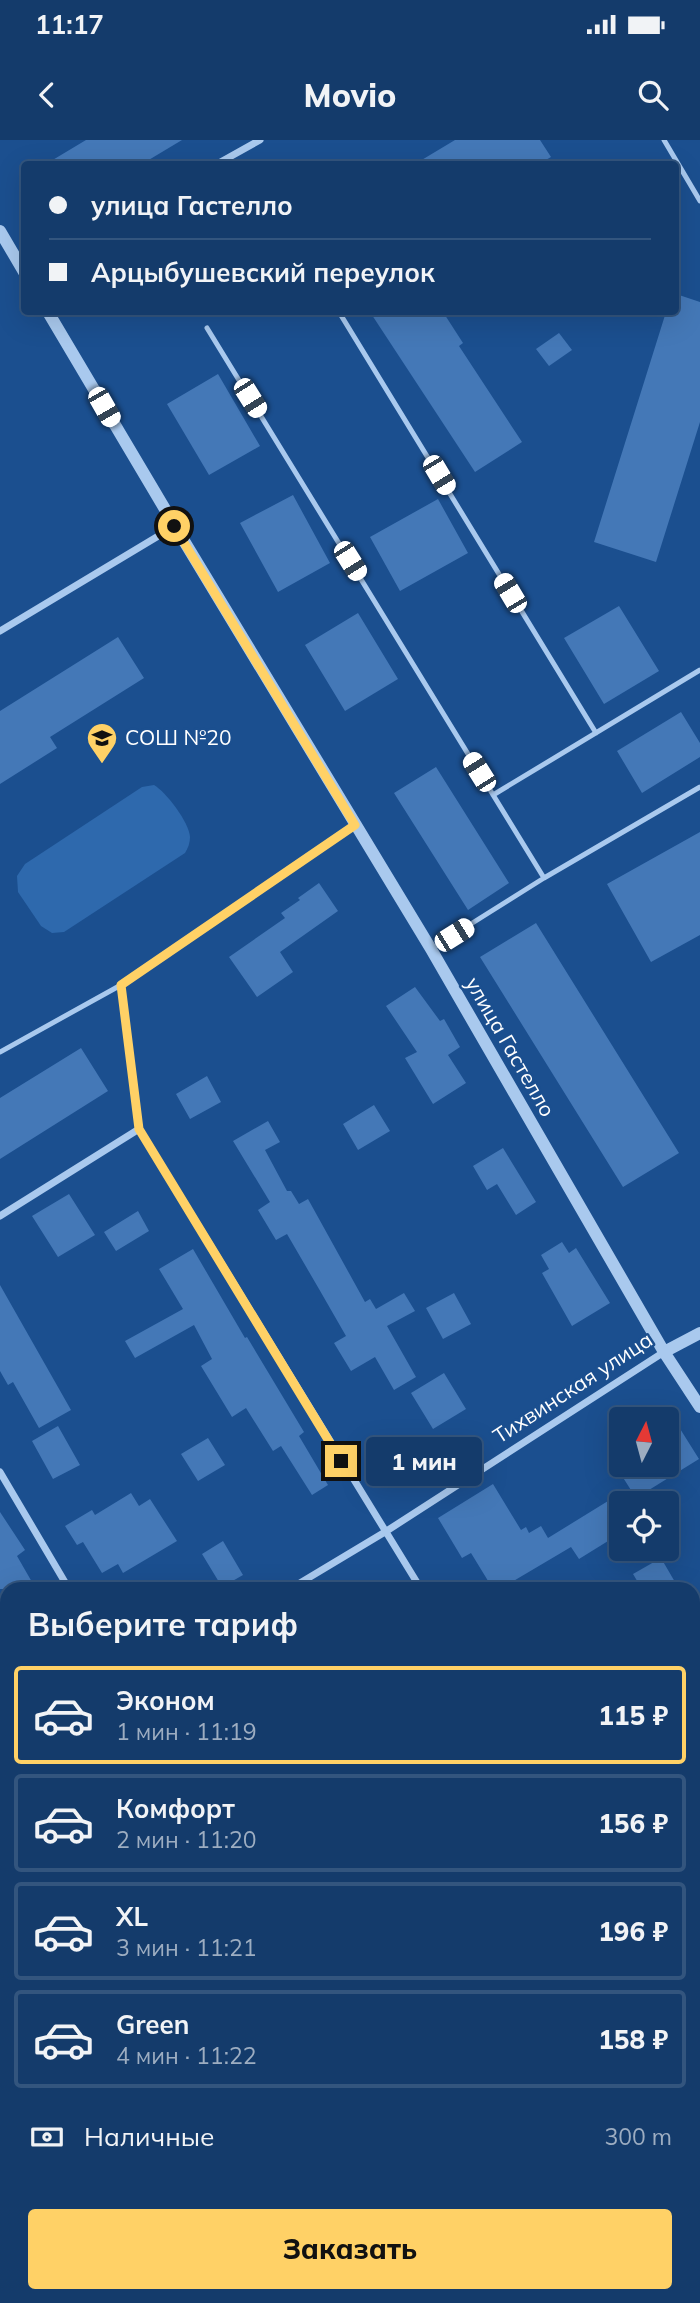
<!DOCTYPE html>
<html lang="ru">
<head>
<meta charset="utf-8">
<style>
  body { margin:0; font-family:Mulish,sans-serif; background:#214673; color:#f1f3f6; height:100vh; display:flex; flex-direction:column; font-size:26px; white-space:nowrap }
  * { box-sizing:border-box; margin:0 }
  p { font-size:23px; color:#9dadc1 }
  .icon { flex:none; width:38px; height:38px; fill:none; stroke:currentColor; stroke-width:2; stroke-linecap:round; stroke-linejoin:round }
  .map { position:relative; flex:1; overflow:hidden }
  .details { position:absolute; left:0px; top:1442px; width:700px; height:721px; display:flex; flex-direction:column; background:#143b6b; border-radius:21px 21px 0 0; box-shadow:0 7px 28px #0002,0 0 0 2px #33557e }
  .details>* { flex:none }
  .banner { position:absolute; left:21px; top:21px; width:658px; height:154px; border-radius:7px; box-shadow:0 7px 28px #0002,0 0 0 2px #33557e; display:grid; align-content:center; height:154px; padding:0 28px; background:#143b6b }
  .needle { width:46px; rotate:6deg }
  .tools { position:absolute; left:609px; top:1267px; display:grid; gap:14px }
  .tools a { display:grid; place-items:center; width:70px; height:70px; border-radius:7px; background:#143b6b; box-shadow:0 7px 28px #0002,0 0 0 2px #33557e; font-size:35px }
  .end { position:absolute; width:32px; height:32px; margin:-16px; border:9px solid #ffd166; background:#111; box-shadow:0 0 0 4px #111 }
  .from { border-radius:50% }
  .bubble { position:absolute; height:49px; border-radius:7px; background:#143b6b; box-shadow:0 7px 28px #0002,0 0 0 2px #33557e; font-size:23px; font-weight:800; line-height:49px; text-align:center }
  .car { position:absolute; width:21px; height:42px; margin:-21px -10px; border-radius:9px; box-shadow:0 0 5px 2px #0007; background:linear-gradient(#fff 24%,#345 0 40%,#fff 0 76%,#345 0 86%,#fff 0) }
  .banner b { display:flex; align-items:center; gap:24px; height:66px; font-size:26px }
  .banner b+b { border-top:2px solid #33557e }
  .banner i { width:18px; height:18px; background:#f1f3f6 }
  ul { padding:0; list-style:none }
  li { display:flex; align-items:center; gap:21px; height:98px; margin:0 14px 10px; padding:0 14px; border:4px solid #33557e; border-radius:7px }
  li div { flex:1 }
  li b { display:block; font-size:26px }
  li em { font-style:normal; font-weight:800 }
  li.on { border-color:#ffd166 }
  li>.icon { width:63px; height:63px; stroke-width:1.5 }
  h2 { padding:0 28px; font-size:32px; line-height:84px }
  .pay { display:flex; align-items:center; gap:18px; height:77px; padding:0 28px; font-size:26px }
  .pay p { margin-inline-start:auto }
  .cta { display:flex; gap:14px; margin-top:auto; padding:14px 28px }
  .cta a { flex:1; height:80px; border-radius:7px; background:#ffd166; color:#111; font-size:28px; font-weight:800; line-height:80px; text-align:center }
  .status { display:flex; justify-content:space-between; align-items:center; height:49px; padding:0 35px; background:#143b6b; direction:ltr }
  .status svg { height:19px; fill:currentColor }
  header { display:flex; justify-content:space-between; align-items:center; height:91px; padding:0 28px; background:#143b6b; font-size:32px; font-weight:800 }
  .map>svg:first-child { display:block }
  .green { fill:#2e69ad }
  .building { fill:#4478b7 }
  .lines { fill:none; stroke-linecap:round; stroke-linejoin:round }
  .service { stroke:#a9c9ee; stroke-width:5 }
  .minor { stroke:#a9c9ee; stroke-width:7 }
  .tertiary { stroke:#a9c9ee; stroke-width:12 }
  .route { stroke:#ffd166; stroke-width:9 }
  .labels { text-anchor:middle; stroke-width:5; stroke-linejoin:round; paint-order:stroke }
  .poi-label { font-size:21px; fill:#fff; stroke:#1b4f8f; text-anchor:start }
  .street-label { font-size:21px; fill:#fff; stroke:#1b4f8f }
</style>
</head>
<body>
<div class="status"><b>11:17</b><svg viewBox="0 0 49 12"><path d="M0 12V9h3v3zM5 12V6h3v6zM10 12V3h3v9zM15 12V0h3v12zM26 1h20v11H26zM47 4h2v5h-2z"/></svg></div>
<header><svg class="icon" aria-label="back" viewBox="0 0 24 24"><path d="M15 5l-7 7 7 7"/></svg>Movio<svg class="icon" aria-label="search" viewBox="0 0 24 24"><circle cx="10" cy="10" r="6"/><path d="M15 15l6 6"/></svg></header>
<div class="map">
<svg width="700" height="2163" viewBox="0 0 700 2163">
  <rect width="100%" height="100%" fill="#1b4f8f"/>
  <!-- green -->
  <path class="green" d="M154 645C166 652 189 682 190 697 190 703 188 708 185 713L64 792 52 793 41 786 18 752 17 736 25 724 142 647Z"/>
  <!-- building -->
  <path class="building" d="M86 0H182L142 24H46Z
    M455 0H540L551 17 539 24H415Z
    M676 154 700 162V282L656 422 594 402 666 172H676Z
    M370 172H443L463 203 459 206 522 302 475 332Z
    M559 193 572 210 549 226 536 209Z
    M218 234 260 306 209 335 167 264Z
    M293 355 330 423 278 452 240 383Z
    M438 359 468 413 400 451 370 397Z
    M619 466 659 531 604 564 564 498Z
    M358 473 398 539 345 571 305 505Z
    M118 497 144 538 50 597 57 608 0 644V571Z
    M681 572 700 603V617L642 653 617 611Z
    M436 627 509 743 468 770 394 653Z
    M700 692V795L651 822 607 744Z
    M319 743 338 771 280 812 293 832 257 857 229 817 285 778 281 773 300 760 298 758Z
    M536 783 679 1013 623 1047 480 817Z
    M415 847 440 881 444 879 460 907 448 915 466 943 433 964 405 918 417 912 386 866Z
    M81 908 108 951 0 1019V958Z
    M207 936 221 962 190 979 176 954Z
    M374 965 390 991 358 1010 343 984Z
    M268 981 280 1002 265 1010 287 1051H291L299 1064 308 1059 365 1162 370 1159 376 1169 404 1153 415 1171 387 1186 416 1237 394 1250 375 1217 351 1231 334 1203 346 1196 319 1149 287 1094 276 1100 258 1070 270 1062 233 1001Z
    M503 1008 536 1062 516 1075 497 1044 487 1050 473 1026Z
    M69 1054 95 1095 58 1117 32 1076Z
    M138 1071 149 1091 116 1111 104 1092Z
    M562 1102 569 1113 576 1108 610 1163 572 1186 542 1133 549 1129 541 1115Z
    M193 1109 245 1198 247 1197 304 1292 299 1296 328 1345 312 1355 281 1306 273 1311 246 1268 232 1277 201 1226 212 1219 194 1185 135 1218 125 1201 183 1169 159 1129Z
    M0 1145 71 1270 39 1288 13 1242 8 1245 0 1231Z
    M454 1153 471 1184 443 1199 426 1168Z
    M444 1233 466 1269 433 1289 411 1253Z
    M667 1268 699 1319 636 1358 615 1325H667Z
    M58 1286 80 1325 53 1339 32 1301Z
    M208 1298 225 1325 198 1341 181 1314Z
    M493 1344 521 1390 526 1387 529 1393 541 1386 548 1398 621 1353V1393L579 1419 571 1407 500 1449H493L471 1413 462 1418 438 1378Z
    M131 1353 139 1366 150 1359 177 1401 123 1433 118 1424 102 1433 83 1402 77 1405 65 1386 92 1370 95 1375Z
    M0 1372 25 1410 17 1416 36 1449H0Z
    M223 1401 243 1435 222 1447 202 1414Z
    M661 1418 675 1442 664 1449H642L633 1434Z"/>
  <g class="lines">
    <!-- service -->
    <path class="service" d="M664 0 700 61
      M339 172 596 593
      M207 188 544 738
      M493 655 700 530
      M431 809 544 738 700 647
      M0 912 121 845"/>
    <!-- minor -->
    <path class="minor" d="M217 24 260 0
      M0 491 175 386
      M139 989 421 1449
      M0 1076 139 989 121 845 355 685
      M0 1332 69 1449
      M290 1449 385 1392 664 1212
      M0 1622 7 1618
      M693 1871 700 1881
      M0 2015 7 2025
      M103 2156 108 2163
      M497 2156 501 2163"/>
    <!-- tertiary -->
    <path class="tertiary" d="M0 91 24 132
      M48 172 175 386 431 809 664 1212 700 1267
      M664 1212 700 1193"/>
  </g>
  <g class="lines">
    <!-- route -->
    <path class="route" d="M174 386 355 685 121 845 139 989 341 1321"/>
  </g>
  <!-- icons -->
  <defs>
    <g id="school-pin" transform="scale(1.575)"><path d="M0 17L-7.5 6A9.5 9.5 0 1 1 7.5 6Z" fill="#ffd166" stroke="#1b4f8f"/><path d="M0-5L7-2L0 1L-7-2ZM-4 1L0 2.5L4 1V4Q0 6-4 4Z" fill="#111"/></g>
  </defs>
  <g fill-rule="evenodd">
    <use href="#school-pin" x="102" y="598"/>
  </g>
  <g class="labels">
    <!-- poi labels -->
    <g class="poi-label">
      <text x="125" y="605">СОШ №20</text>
    </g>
    <!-- street labels -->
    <g class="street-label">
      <text transform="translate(510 907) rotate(60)" y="7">улица Гастелло</text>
      <text transform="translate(573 1248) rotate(-33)" y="7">Тихвинская улица</text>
    </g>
  </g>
</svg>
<div class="tools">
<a><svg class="needle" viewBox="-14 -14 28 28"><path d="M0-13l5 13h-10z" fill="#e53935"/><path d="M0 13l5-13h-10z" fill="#9dadc1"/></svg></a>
<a><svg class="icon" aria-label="locate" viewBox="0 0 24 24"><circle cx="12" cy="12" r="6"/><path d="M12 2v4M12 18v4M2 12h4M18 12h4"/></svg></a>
</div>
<i class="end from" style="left:174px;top:386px"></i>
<i class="end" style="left:341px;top:1321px"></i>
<div class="bubble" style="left:366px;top:1297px;width:116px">1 мин</div>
<i class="car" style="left:250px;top:258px;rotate:148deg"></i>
<i class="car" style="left:104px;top:267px;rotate:150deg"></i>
<i class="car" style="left:439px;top:335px;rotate:149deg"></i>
<i class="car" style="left:350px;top:421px;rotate:148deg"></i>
<i class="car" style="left:510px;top:453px;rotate:329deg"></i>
<i class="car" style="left:479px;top:632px;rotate:328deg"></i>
<i class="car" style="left:454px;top:795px;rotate:58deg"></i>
<div class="banner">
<b><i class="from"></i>улица Гастелло</b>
<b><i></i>Арцыбушевский переулок</b>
</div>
<section class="details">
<h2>Выберите тариф</h2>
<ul>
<li class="on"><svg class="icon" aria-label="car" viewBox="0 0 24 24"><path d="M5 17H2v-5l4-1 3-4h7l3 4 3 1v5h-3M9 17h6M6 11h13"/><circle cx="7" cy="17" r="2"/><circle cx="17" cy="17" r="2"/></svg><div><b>Эконом</b><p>1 мин · 11:19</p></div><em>115 ₽</em></li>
<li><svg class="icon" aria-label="car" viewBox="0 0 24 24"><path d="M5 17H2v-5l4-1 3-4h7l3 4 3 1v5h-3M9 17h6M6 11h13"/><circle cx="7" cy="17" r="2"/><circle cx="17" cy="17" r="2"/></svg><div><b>Комфорт</b><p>2 мин · 11:20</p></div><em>156 ₽</em></li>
<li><svg class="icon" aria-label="car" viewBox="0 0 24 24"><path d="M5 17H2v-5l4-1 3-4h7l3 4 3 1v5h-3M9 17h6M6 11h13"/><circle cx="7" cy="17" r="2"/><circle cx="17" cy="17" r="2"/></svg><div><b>XL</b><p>3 мин · 11:21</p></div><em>196 ₽</em></li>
<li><svg class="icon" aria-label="car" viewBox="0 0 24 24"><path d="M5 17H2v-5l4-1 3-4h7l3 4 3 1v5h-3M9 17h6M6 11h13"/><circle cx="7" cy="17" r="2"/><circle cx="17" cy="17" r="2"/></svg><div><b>Green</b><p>4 мин · 11:22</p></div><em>158 ₽</em></li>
</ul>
<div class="pay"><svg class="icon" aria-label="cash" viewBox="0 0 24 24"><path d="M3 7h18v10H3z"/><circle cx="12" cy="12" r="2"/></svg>Наличные<p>300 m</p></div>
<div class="cta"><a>Заказать</a></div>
</section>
</div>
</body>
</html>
